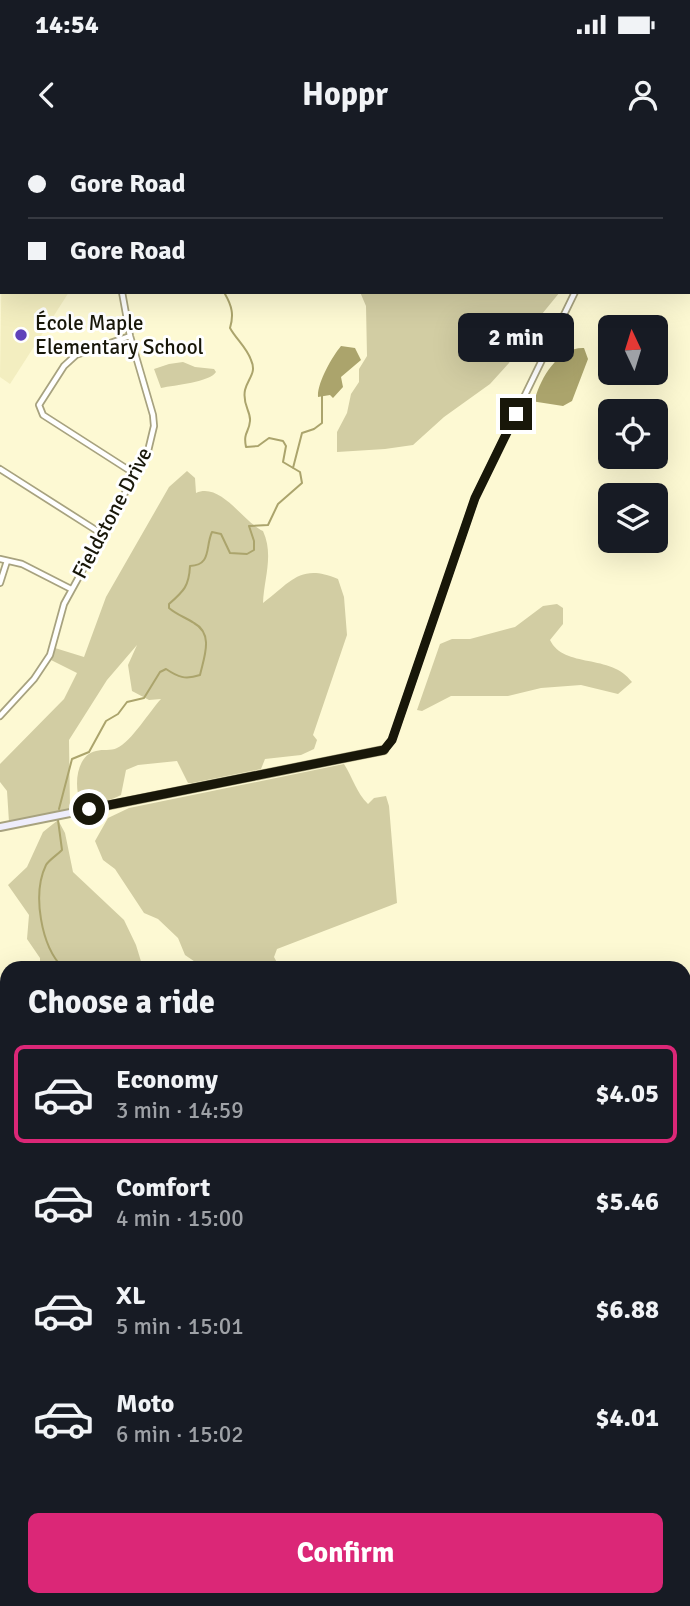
<!DOCTYPE html>
<html lang="en">
<head>
<meta charset="utf-8">
<style>
  body { margin:0; font-family:Signika,sans-serif; background:#20242c; color:#f1f3f6; height:100vh; display:flex; flex-direction:column; font-size:26px; white-space:nowrap }
  * { box-sizing:border-box; margin:0 }
  p { font-size:23px; color:#9ea1a6 }
  .icon { flex:none; width:38px; height:38px; fill:none; stroke:currentColor; stroke-width:2; stroke-linecap:round; stroke-linejoin:round }
  .map { position:relative; flex:1; overflow:hidden }
  .drawer { position:absolute; left:0px; top:821px; width:691px; height:646px; display:flex; flex-direction:column; background:#171b24; border-radius:21px 21px 0 0; box-shadow:0 7px 28px #0002 }
  .drawer>* { flex:none }
  .top-card { position:absolute; left:0px; top:0px; width:691px; height:154px; box-shadow:0 7px 28px #0002; display:grid; align-content:center; height:154px; padding:0 28px; background:#171b24 }
  .needle { width:46px; rotate:356deg }
  .controls { position:absolute; left:598px; top:175px; display:grid; gap:14px }
  .controls a { display:grid; place-items:center; width:70px; height:70px; border-radius:10px; background:#171b24; box-shadow:0 7px 28px #0002; font-size:35px }
  .end { position:absolute; width:32px; height:32px; margin:-16px; border:9px solid #181709; background:#fff; box-shadow:0 0 0 4px #fff }
  .from { border-radius:50% }
  .bubble { position:absolute; height:49px; border-radius:10px; background:#171b24; box-shadow:0 7px 28px #0002; font-size:23px; font-weight:700; line-height:49px; text-align:center }
  .top-card b { display:flex; align-items:center; gap:24px; height:66px; font-size:26px }
  .top-card b+b { border-top:2px solid #363941 }
  .top-card i { width:18px; height:18px; background:#f1f3f6 }
  ul { padding:0; list-style:none }
  li { display:flex; align-items:center; gap:21px; height:98px; margin:0 14px 10px; padding:0 14px; border:4px solid transparent; border-radius:10px }
  li div { flex:1 }
  li b { display:block; font-size:26px }
  li em { font-style:normal; font-weight:700 }
  li.selected { border-color:#db2777 }
  li>.icon { width:63px; height:63px; stroke-width:1.5 }
  h2 { padding:0 28px; font-size:32px; line-height:84px }
  .cta { display:flex; gap:14px; margin-top:auto; padding:14px 28px }
  .cta a { flex:1; height:80px; border-radius:10px; background:#db2777; color:#fff; font-size:28px; font-weight:700; line-height:80px; text-align:center }
  .status { display:flex; justify-content:space-between; align-items:center; height:49px; padding:0 35px; background:#171b24; direction:ltr }
  .status svg { height:19px; fill:currentColor }
  header { display:flex; justify-content:space-between; align-items:center; height:91px; padding:0 28px; background:#171b24; font-size:32px; font-weight:700 }
  .map>svg:first-child { display:block }
  .built { fill:#f3eec0 }
  .green { fill:#d2cda3 }
  .water { fill:#aba46c }
  .lines { fill:none; stroke-linecap:round; stroke-linejoin:round }
  .stream { stroke:#aba46c; stroke-width:2 }
  .street-casing { stroke:#a7a27f; stroke-width:8 }
  .secondary-casing { stroke:#a7a27f; stroke-width:10 }
  .street { stroke:#fff; stroke-width:4.5 }
  .secondary { stroke:#eeedfb; stroke-width:6 }
  .route { stroke:#181709; stroke-width:9 }
  .poi-dot { fill:#6042ba; stroke:#fff; stroke-width:2.5 }
  .labels { text-anchor:middle; stroke-width:6; stroke-linejoin:round; paint-order:stroke }
  .poi-label { font-size:21px; fill:#181709; stroke:#fff; text-anchor:start }
  .street-label { font-size:21px; fill:#181709; stroke:#fff }
</style>
</head>
<body>
<div class="status"><b>14:54</b><svg viewBox="0 0 49 12"><path d="M0 12V9h3v3zM5 12V6h3v6zM10 12V3h3v9zM15 12V0h3v12zM26 1h20v11H26zM47 4h2v5h-2z"/></svg></div>
<header><svg class="icon" aria-label="back" viewBox="0 0 24 24"><path d="M15 5l-7 7 7 7"/></svg>Hoppr<svg class="icon" aria-label="person" viewBox="0 0 24 24"><circle cx="12" cy="8" r="4"/><path d="M4 21q1-7 8-7t8 7"/></svg></header>
<div class="map">
<svg width="690" height="1466" viewBox="0 0 690 1466">
  <rect width="100%" height="100%" fill="#fdf9d3"/>
  <!-- built -->
  <path class="built" d="M2 105V152H69L10 244 0 237Z"/>
  <!-- green -->
  <path class="green" d="M360 152H560L524 196 509 223 490 244 444 277 413 305 385 309 337 312V292L347 273 351 254 359 242V229L367 216 366 166Z
    M183 222 195 227 214 229 216 232C210 242 175 245 161 248L154 229 169 224Z
    M187 331 195 338 196 353C221 342 243 382 263 391 274 415 264 438 263 463 291 442 300 423 338 439L344 457 347 495 313 595 317 600 314 609 301 615 265 619 261 629 192 643H188L177 621 138 625 126 630 121 655C110 661 93 665 80 661 74 646 76 615 96 611 103 609 111 611 117 608 132 601 149 572 161 559L149 560 132 551 128 525 137 505 107 540 69 600 70 670 9 682 7 651 0 642V624L64 559 77 533 51 520 55 508 84 517 106 457 169 347Z
    M557 464 563 468V484L550 500C564 529 611 513 632 542L618 554 581 545 541 548 508 556H451L422 571 417 570 440 504 452 499H470L515 487 543 466Z
    M344 624C353 638 356 652 368 664L374 658 386 656 389 666 397 763 277 809 274 817 280 828H204L185 815 178 798 158 779 144 773 115 729 103 720 95 701 108 678 129 668Z
    M58 680 65 693 73 732 124 780 136 805 143 828H40V818L27 799 29 775 8 745 27 727 43 692Z
    M7 855V992L0 998V860Z
    M7 1049V1460H267L265 1466H0V1050Z
    M684 1125 690 1126V1466H427L429 1460H684Z"/>
  <!-- water -->
  <path class="water" d="M341 206 355 208 361 220 341 237 343 247 333 258 330 255 318 257C317 243 332 217 341 206Z
    M584 208 588 219 572 261 563 266 531 261 535 259C541 237 559 207 584 208Z"/>
  <g class="lines">
    <!-- stream -->
    <path class="stream" d="M359 2 360 0
      M293 328 302 293 314 289 322 283V256
      M59 669 72 619 89 612 106 581 118 574 127 562 144 558 160 532 166 529C178 537 185 540 200 535 204 517 214 494 194 483 185 477 177 475 169 468V464C184 451 189 446 190 426 212 425 205 407 212 392L221 394 230 413 247 414 254 410V401L249 386 268 385 278 364 302 343 300 332 283 322 286 306 283 301 269 298 258 306 246 307C243 292 249 293 250 281 251 271 242 265 245 250 248 238 257 233 251 220 247 208 236 199 230 188 234 175 232 166 225 154L228 152
      M58 680 62 710C57 715 49 720 46 725 32 754 41 806 63 828
      M0 963H7"/>
    <!-- street casing -->
    <g class="street-casing">
      <path id="street" d="M99 0 100 2
        M169 0 170 2
        M236 2 239 0
        M649 2 650 0
        M0 29 2 28
        M0 99H2
        M130 196 76 215 64 226 39 265 43 275 135 334
        M0 329 102 394
        M0 419 22 424 71 449
        M0 443 7 421
        M0 576 34 539 50 515 64 464 148 311 154 286 153 275 130 196 122 152
        M384 610 392 600 475 358 575 152"/>
    </g>
    <!-- secondary casing -->
    <g class="secondary-casing">
      <path id="secondary" d="M0 687 384 610"/>
    </g>
    <!-- street -->
    <use href="#street" class="street"/>
    <!-- secondary -->
    <use href="#secondary" class="secondary"/>
  </g>
  <g class="lines">
    <!-- route -->
    <path class="route" d="M89 669 384 610 392 600 475 358 516 274"/>
  </g>
  <!-- markers -->
  <circle class="poi-dot" cx="21" cy="195" r="7"/>
  <g class="labels">
    <!-- poi labels -->
    <g class="poi-label">
      <text x="35" y="190">École Maple<tspan x="35" dy="24">Elementary School</tspan></text>
    </g>
    <!-- street labels -->
    <g class="street-label">
      <text transform="translate(112 373) rotate(-62)" y="7">Fieldstone Drive</text>
    </g>
  </g>
</svg>
<div class="controls">
<a><svg class="needle" viewBox="-14 -14 28 28"><path d="M0-13l5 13h-10z" fill="#e53935"/><path d="M0 13l5-13h-10z" fill="#9ea1a6"/></svg></a>
<a><svg class="icon" aria-label="locate" viewBox="0 0 24 24"><circle cx="12" cy="12" r="6"/><path d="M12 2v4M12 18v4M2 12h4M18 12h4"/></svg></a>
<a><svg class="icon" aria-label="layers" viewBox="0 0 24 24"><path d="M12 4l9 5-9 5-9-5zM3 14l9 5 9-5"/></svg></a>
</div>
<i class="end from" style="left:89px;top:669px"></i>
<i class="end" style="left:516px;top:274px"></i>
<div class="bubble" style="left:458px;top:173px;width:116px">2 min</div>
<div class="top-card">
<b><i class="from"></i>Gore Road</b>
<b><i></i>Gore Road</b>
</div>
<section class="drawer">
<h2>Choose a ride</h2>
<ul>
<li class="selected"><svg class="icon" aria-label="car" viewBox="0 0 24 24"><path d="M5 17H2v-5l4-1 3-4h7l3 4 3 1v5h-3M9 17h6M6 11h13"/><circle cx="7" cy="17" r="2"/><circle cx="17" cy="17" r="2"/></svg><div><b>Economy</b><p>3 min · 14:59</p></div><em>$4.05</em></li>
<li><svg class="icon" aria-label="car" viewBox="0 0 24 24"><path d="M5 17H2v-5l4-1 3-4h7l3 4 3 1v5h-3M9 17h6M6 11h13"/><circle cx="7" cy="17" r="2"/><circle cx="17" cy="17" r="2"/></svg><div><b>Comfort</b><p>4 min · 15:00</p></div><em>$5.46</em></li>
<li><svg class="icon" aria-label="car" viewBox="0 0 24 24"><path d="M5 17H2v-5l4-1 3-4h7l3 4 3 1v5h-3M9 17h6M6 11h13"/><circle cx="7" cy="17" r="2"/><circle cx="17" cy="17" r="2"/></svg><div><b>XL</b><p>5 min · 15:01</p></div><em>$6.88</em></li>
<li><svg class="icon" aria-label="car" viewBox="0 0 24 24"><path d="M5 17H2v-5l4-1 3-4h7l3 4 3 1v5h-3M9 17h6M6 11h13"/><circle cx="7" cy="17" r="2"/><circle cx="17" cy="17" r="2"/></svg><div><b>Moto</b><p>6 min · 15:02</p></div><em>$4.01</em></li>
</ul>
<div class="cta"><a>Confirm</a></div>
</section>
</div>
</body>
</html>
